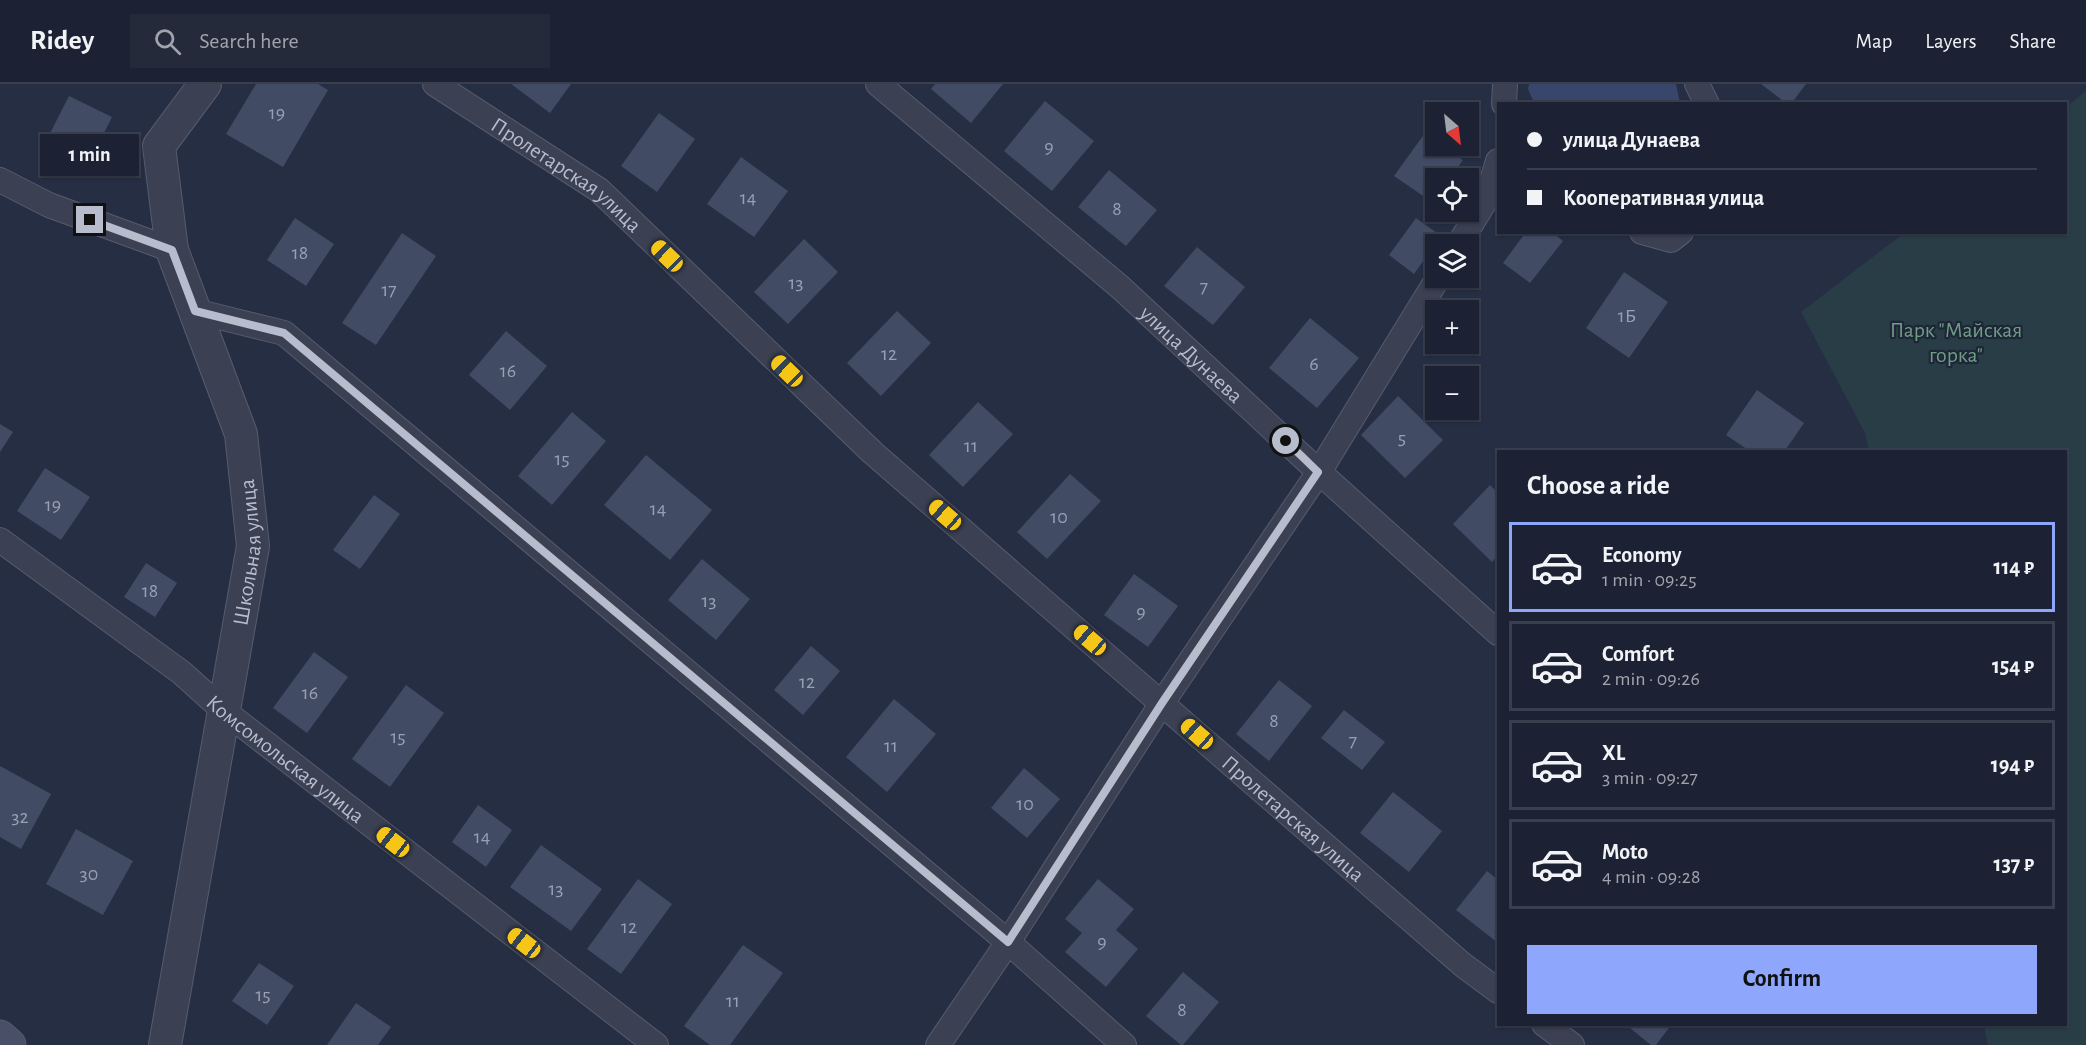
<!DOCTYPE html>
<html lang="en">
<head>
<meta charset="utf-8">
<style>
  body { margin:0; font-family:"Alegreya Sans",sans-serif; background:#252a3b; color:#f1f3f6; height:100vh; display:flex; flex-direction:column; font-size:22px; white-space:nowrap }
  * { box-sizing:border-box; margin:0 }
  p { font-size:20px; color:#a0a4ac }
  .icon { flex:none; width:33px; height:33px; fill:none; stroke:currentColor; stroke-width:2; stroke-linecap:round; stroke-linejoin:round }
  .map { position:relative; flex:1; overflow:hidden }
  .panel { position:absolute; left:1497px; top:366px; width:570px; height:576px; display:flex; flex-direction:column; background:#1c2233; border-radius:0px; box-shadow:0 2px 4px #0004,0 0 0 2px #3a3f4e }
  .panel>* { flex:none }
  .hud { position:absolute; left:1497px; top:18px; width:570px; height:132px; border-radius:0px; box-shadow:0 2px 4px #0004,0 0 0 2px #3a3f4e; display:grid; align-content:center; height:132px; padding:0 30px; background:#1c2233 }
  .needle { width:39px; rotate:152deg }
  .tools { position:absolute; left:1425px; top:18px; display:grid; gap:12px }
  .tools a { display:grid; place-items:center; width:54px; height:54px; border-radius:0px; background:#1c2233; box-shadow:0 2px 4px #0004,0 0 0 2px #3a3f4e; font-size:30px }
  .end { position:absolute; width:27px; height:27px; margin:-14px; border:8px solid #b8bdcd; background:#111; box-shadow:0 0 0 3px #111 }
  .from { border-radius:50% }
  .bubble { position:absolute; height:42px; border-radius:0px; background:#1c2233; box-shadow:0 2px 4px #0004,0 0 0 2px #3a3f4e; font-size:20px; font-weight:600; line-height:42px; text-align:center }
  .car { position:absolute; width:18px; height:36px; margin:-18px -9px; border-radius:8px; box-shadow:0 0 4px 2px #0007; background:linear-gradient(#f5c518 24%,#345 0 40%,#f5c518 0 76%,#345 0 86%,#f5c518 0) }
  .hud b { display:flex; align-items:center; gap:21px; height:57px; font-size:22px }
  .hud b+b { border-top:2px solid #3a3f4e }
  .hud i { width:15px; height:15px; background:#f1f3f6 }
  ul { padding:0; list-style:none }
  li { display:flex; align-items:center; gap:18px; height:90px; margin:0 12px 9px; padding:0 18px; border:3px solid #3a3f4e; border-radius:0px }
  li div { flex:1 }
  li b { display:block; font-size:22px }
  li em { font-style:normal; font-weight:600 }
  li.selected { border-color:#8ea7fc }
  li>.icon { width:54px; height:54px; stroke-width:1.5 }
  h2 { padding:0 30px; font-size:27px; line-height:72px }
  .cta { display:flex; gap:12px; margin-top:auto; padding:12px 30px }
  .cta a { flex:1; height:69px; border-radius:0px; background:#8ea7fc; color:#111; font-size:24px; font-weight:600; line-height:69px; text-align:center }
  header { display:flex; align-items:center; gap:36px; box-sizing:border-box; height:84px; padding:0 30px; background:#1c2233; border-bottom:2px solid #3a3f4e }
  header strong { font-size:28px }
  nav { display:flex; gap:33px; margin-inline-start:auto; font-size:21px }
  .search { width:420px; height:54px; background:#252a3b; display:flex; align-items:center; gap:15px; box-sizing:border-box; padding:0 21px; border-radius:0px; color:#a0a4ac; font-size:22px }
  .map>svg:first-child { display:block }
  .green { fill:#283d45 }
  .water { fill:#39466b }
  .building { fill:#424b64 }
  .lines { fill:none; stroke-linecap:round; stroke-linejoin:round }
  .minor-casing { stroke:#565c6e; stroke-width:26 }
  .tertiary-casing { stroke:#565c6e; stroke-width:34 }
  .secondary-casing { stroke:#565c6e; stroke-width:35 }
  .minor { stroke:#3b4153; stroke-width:24 }
  .tertiary { stroke:#3b4153; stroke-width:32 }
  .secondary { stroke:#484f66; stroke-width:33 }
  .route { stroke:#b8bdcd; stroke-width:8 }
  .labels { text-anchor:middle; stroke-width:4.5; stroke-linejoin:round; paint-order:stroke }
  .number-label { font-size:20px; fill:#9aa0b3 }
  .street-label { font-size:22px; fill:#b8bdcd; stroke:#1f2639 }
  .park-label { font-size:22px; fill:#6e9f81; stroke:#1f2639 }
</style>
</head>
<body>
<header>
<strong>Ridey</strong>
<div class="search"><svg class="icon" aria-label="search" viewBox="0 0 24 24"><circle cx="10" cy="10" r="6"/><path d="M15 15l6 6"/></svg>Search here</div>
<nav><a>Map</a><a>Layers</a><a>Share</a></nav>
</header>
<div class="map">
<svg width="2086" height="961" viewBox="0 0 2086 961">
  <rect width="100%" height="100%" fill="#262e44"/>
  <!-- green -->
  <path class="green" d="M2086 7V961H1988L1984 941 2066 940V368L1869 367 1865 349 1801 228 1904 149 2066 148V23Z"/>
  <!-- water -->
  <path class="water" d="M1529 0H1676L1680 19H1534L1528 5Z"/>
  <!-- building -->
  <path class="building" d="M256 0H318L328 6 283 83 226 50Z
    M511 0H571L550 29Z
    M935 0H1003L971 39 931 5Z
    M1761 0H1806L1791 20H1787Z
    M69 12 112 33 84 89 41 67Z
    M1045 17 1094 57 1052 107 1004 67Z
    M659 29 695 55 657 108 621 82Z
    M1425 49 1436 56V62H1443L1463 76 1450 94H1436V114L1432 118 1394 92Z
    M741 73 788 107 754 153 707 120Z
    M1109 86 1157 126 1126 162 1078 123Z
    M295 134 334 160 306 202 267 176Z
    M1416 134 1441 152 1414 190 1389 171Z
    M1526 148H1552L1563 157 1530 199 1503 179Z
    M402 149 436 172 376 261 342 239Z
    M804 155 838 188 788 240 754 208Z
    M1197 163 1245 203 1213 241 1164 202Z
    M1624 188 1668 218 1629 274 1586 244Z
    M897 227 931 259 881 312 847 279Z
    M1310 234 1359 274 1317 324 1269 284Z
    M506 247 547 282 510 326 469 291Z
    M1757 306 1804 339 1784 368H1751L1726 351Z
    M1398 312 1443 356 1405 394 1361 351Z
    M978 318 1013 350 963 403 929 371Z
    M572 328 606 357 552 421 518 392Z
    M0 340 13 348 0 368Z
    M646 371 712 426 670 476 604 421Z
    M45 384 90 413 61 456 17 427Z
    M1070 390 1101 417 1047 475 1017 448Z
    M1490 401 1498 409V471L1492 478 1453 440Z
    M374 411 400 430 360 485 333 466Z
    M702 475 750 515 716 556 668 516Z
    M146 479 177 499 155 533 124 513Z
    M1134 490 1178 522 1148 563 1104 531Z
    M811 562 840 587 803 631 774 606Z
    M314 568 348 593 307 649 273 624Z
    M1279 596 1312 622 1269 677 1236 650Z
    M406 601 444 629 390 703 352 675Z
    M894 615 936 650 887 708 846 673Z
    M1344 626 1385 658 1362 686 1321 654Z
    M0 682 51 710 21 765 0 753Z
    M1024 684 1060 715 1027 754 991 724Z
    M1393 708 1442 747 1409 788 1360 749Z
    M478 721 512 746 486 783 452 758Z
    M76 745 133 777 103 831 46 800Z
    M541 761 602 805 571 847 510 803Z
    M1487 787 1498 796V859L1456 826Z
    M638 795 672 820 621 890 587 865Z
    M1098 795 1134 825 1116 846 1138 865 1106 903 1065 868 1082 849 1065 835Z
    M743 861 783 889 730 961H710L684 942Z
    M259 879 294 902 267 941 232 917Z
    M1183 888 1219 918 1183 961H1181L1146 932Z
    M356 919 391 943 378 961H327Z
    M1625 940H1672L1656 961H1651Z"/>
  <g class="lines">
    <!-- minor casing -->
    <g class="minor-casing">
      <g id="minor">
        <path id="s1" d="M435 0 599 106 873 369 1463 881 1498 907"/>
        <path id="s2" d="M878 0 1120 203 1319 388 1498 549"/>
        <path d="M1697 0 1707 20"/>
        <path d="M1504 20 1505 0"/>
        <path d="M0 96 49 121 172 166"/>
        <path d="M1642 148 1671 156 1681 148"/>
        <path d="M1459 160 1487 114 1498 77"/>
        <path d="M195 227 284 249 1008 858 1124 961"/>
        <path id="s3" d="M0 456 182 589 224 627 656 961"/>
        <path d="M1544 940 1572 961"/>
        <path d="M938 961 1008 858 1162 619 1319 388 1438 194"/>
      </g>
    </g>
    <!-- tertiary casing -->
    <g class="tertiary-casing">
      <g id="tertiary">
        <path id="s4" d="M165 961 253 462 241 350 172 166 159 62 205 0"/>
      </g>
    </g>
    <!-- secondary casing -->
    <g class="secondary-casing">
      <path id="secondary" d="M0 953 9 961"/>
    </g>
    <!-- minor -->
    <use href="#minor" class="minor"/>
    <!-- tertiary -->
    <use href="#tertiary" class="tertiary"/>
    <!-- secondary -->
    <use href="#secondary" class="secondary"/>
  </g>
  <g class="lines">
    <!-- route -->
    <path class="route" d="M90 136 172 166 195 227 284 249 1008 858 1162 619 1318 388 1286 357"/>
  </g>
  <g class="labels">
    <!-- number labels -->
    <g class="number-label">
      <text x="277" y="35">19</text>
      <text x="1049" y="69">9</text>
      <text x="748" y="120">14</text>
      <text x="1117" y="131">8</text>
      <text x="300" y="175">18</text>
      <text x="796" y="205">13</text>
      <text x="1204" y="209">7</text>
      <text x="389" y="212">17</text>
      <text x="1627" y="238">1Б</text>
      <text x="889" y="276">12</text>
      <text x="1314" y="286">6</text>
      <text x="508" y="293">16</text>
      <text x="1402" y="360">5</text>
      <text x="971" y="368">11</text>
      <text x="562" y="381">15</text>
      <text x="53" y="427">19</text>
      <text x="658" y="431">14</text>
      <text x="1059" y="439">10</text>
      <text x="150" y="513">18</text>
      <text x="709" y="523">13</text>
      <text x="1141" y="534">9</text>
      <text x="807" y="604">12</text>
      <text x="310" y="615">16</text>
      <text x="1274" y="643">8</text>
      <text x="398" y="659">15</text>
      <text x="1353" y="663">7</text>
      <text x="891" y="668">11</text>
      <text x="1025" y="726">10</text>
      <text x="20" y="739">32</text>
      <text x="482" y="759">14</text>
      <text x="89" y="796">30</text>
      <text x="556" y="811">13</text>
      <text x="629" y="849">12</text>
      <text x="1102" y="864">9</text>
      <text x="263" y="917">15</text>
      <text x="733" y="923">11</text>
      <text x="1182" y="932">8</text>
    </g>
    <!-- street labels -->
    <g class="street-label">
      <text dy="8" stroke="none"><textPath href="#s1" startOffset="160">Пролетарская улица</textPath></text>
      <text dy="8" stroke="none"><textPath href="#s2" startOffset="414">улица Дунаева</textPath></text>
      <text dy="8" stroke="none"><textPath href="#s4" startOffset="500">Школьная улица</textPath></text>
      <text dy="8" stroke="none"><textPath href="#s3" startOffset="360">Комсомольская улица</textPath></text>
      <text dy="8" stroke="none"><textPath href="#s1" startOffset="1132">Пролетарская улица</textPath></text>
    </g>
    <!-- park labels -->
    <g class="park-label">
      <text x="1956" y="253">Парк "Майская<tspan x="1956" dy="25">горка"</tspan></text>
    </g>
  </g>
</svg>
<div class="tools">
<a><svg class="needle" viewBox="-14 -14 28 28"><path d="M0-13l5 13h-10z" fill="#e53935"/><path d="M0 13l5-13h-10z" fill="#a0a4ac"/></svg></a>
<a><svg class="icon" aria-label="locate" viewBox="0 0 24 24"><circle cx="12" cy="12" r="6"/><path d="M12 2v4M12 18v4M2 12h4M18 12h4"/></svg></a>
<a><svg class="icon" aria-label="layers" viewBox="0 0 24 24"><path d="M12 4l9 5-9 5-9-5zM3 14l9 5 9-5"/></svg></a>
<a>+</a>
<a>−</a>
</div>
<i class="end from" style="left:1286px;top:357px"></i>
<i class="end" style="left:90px;top:136px"></i>
<div class="bubble" style="left:40px;top:50px;width:99px">1 min</div>
<i class="car" style="left:667px;top:172px;rotate:314deg"></i>
<i class="car" style="left:787px;top:287px;rotate:314deg"></i>
<i class="car" style="left:945px;top:431px;rotate:311deg"></i>
<i class="car" style="left:1090px;top:556px;rotate:311deg"></i>
<i class="car" style="left:1197px;top:650px;rotate:311deg"></i>
<i class="car" style="left:393px;top:758px;rotate:308deg"></i>
<i class="car" style="left:524px;top:859px;rotate:308deg"></i>
<div class="hud">
<b><i class="from"></i>улица Дунаева</b>
<b><i></i>Кооперативная улица</b>
</div>
<section class="panel">
<h2>Choose a ride</h2>
<ul>
<li class="selected"><svg class="icon" aria-label="car" viewBox="0 0 24 24"><path d="M5 17H2v-5l4-1 3-4h7l3 4 3 1v5h-3M9 17h6M6 11h13"/><circle cx="7" cy="17" r="2"/><circle cx="17" cy="17" r="2"/></svg><div><b>Economy</b><p>1 min · 09:25</p></div><em>114 ₽</em></li>
<li><svg class="icon" aria-label="car" viewBox="0 0 24 24"><path d="M5 17H2v-5l4-1 3-4h7l3 4 3 1v5h-3M9 17h6M6 11h13"/><circle cx="7" cy="17" r="2"/><circle cx="17" cy="17" r="2"/></svg><div><b>Comfort</b><p>2 min · 09:26</p></div><em>154 ₽</em></li>
<li><svg class="icon" aria-label="car" viewBox="0 0 24 24"><path d="M5 17H2v-5l4-1 3-4h7l3 4 3 1v5h-3M9 17h6M6 11h13"/><circle cx="7" cy="17" r="2"/><circle cx="17" cy="17" r="2"/></svg><div><b>XL</b><p>3 min · 09:27</p></div><em>194 ₽</em></li>
<li><svg class="icon" aria-label="car" viewBox="0 0 24 24"><path d="M5 17H2v-5l4-1 3-4h7l3 4 3 1v5h-3M9 17h6M6 11h13"/><circle cx="7" cy="17" r="2"/><circle cx="17" cy="17" r="2"/></svg><div><b>Moto</b><p>4 min · 09:28</p></div><em>137 ₽</em></li>
</ul>
<div class="cta"><a>Confirm</a></div>
</section>
</div>
</body>
</html>
